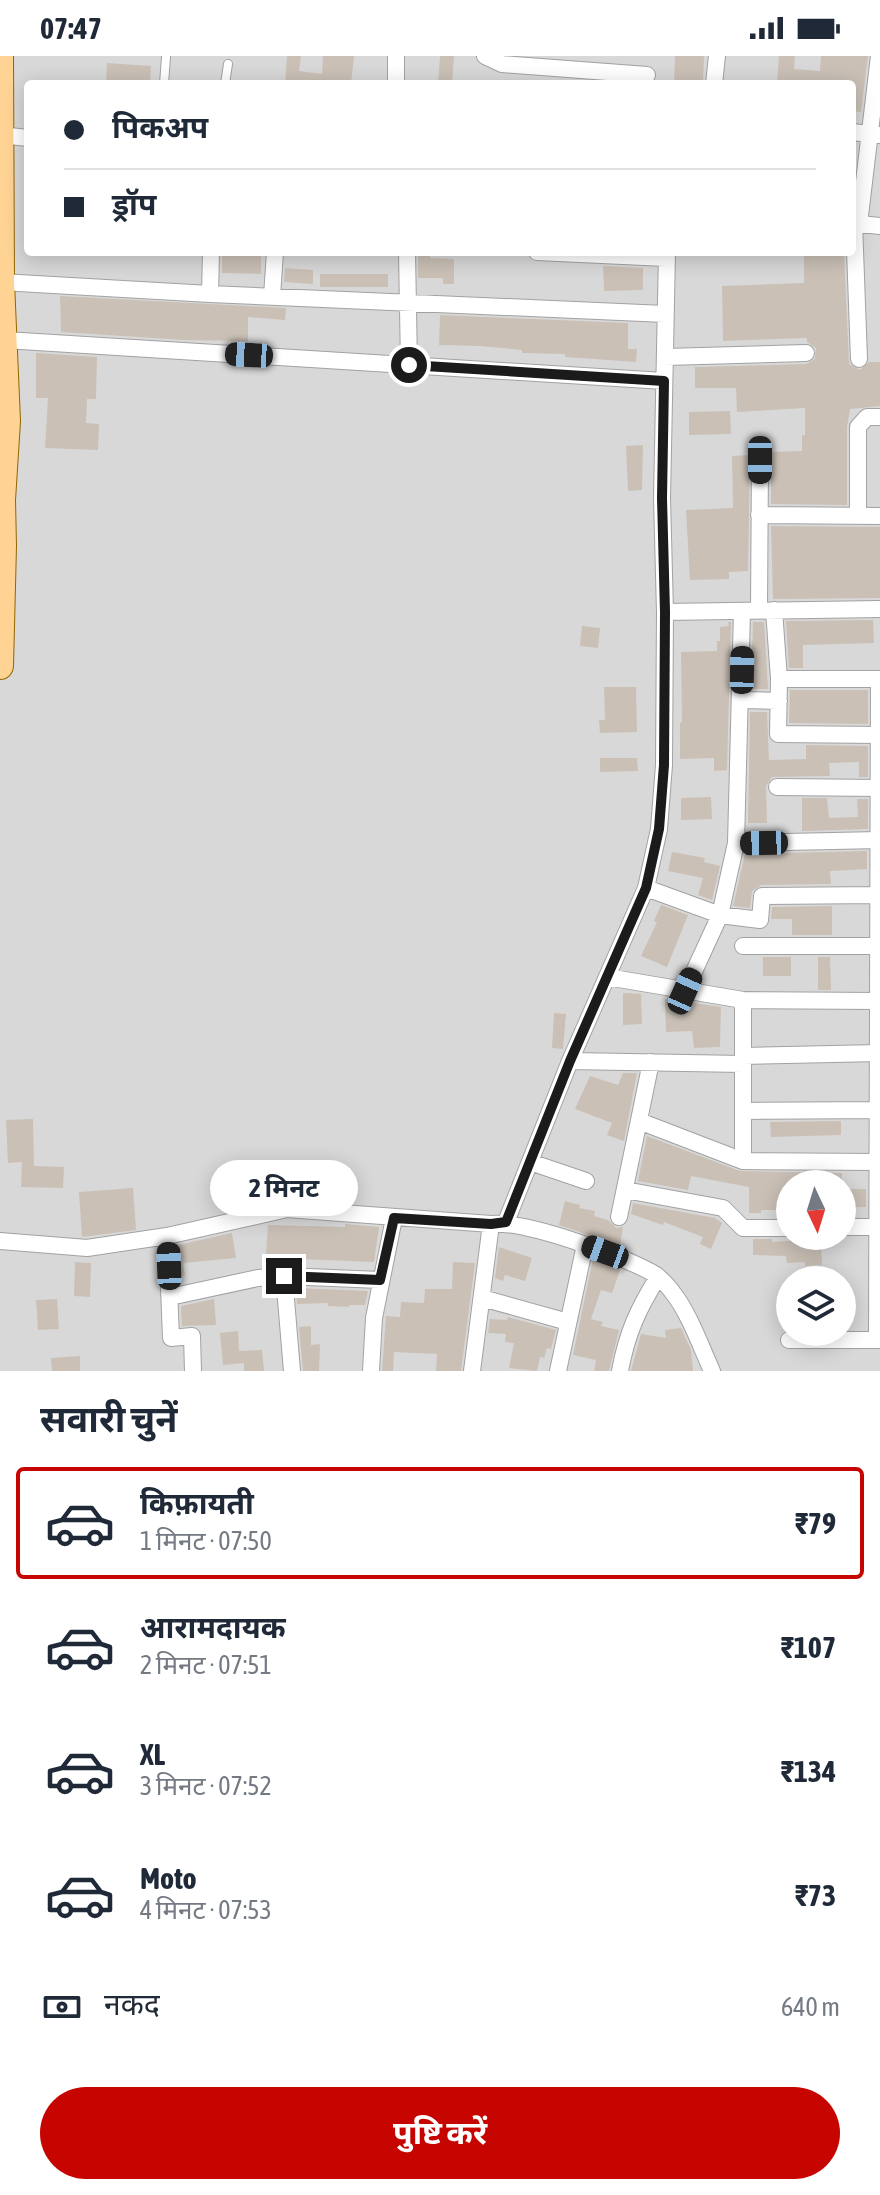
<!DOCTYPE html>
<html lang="hi">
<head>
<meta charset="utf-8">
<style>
  body { margin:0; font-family:"Asap Condensed","Noto Sans Devanagari",sans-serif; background:#f2f2f3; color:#1f2937; height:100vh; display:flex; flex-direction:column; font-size:30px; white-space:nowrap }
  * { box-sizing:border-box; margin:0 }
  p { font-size:26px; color:#747a83 }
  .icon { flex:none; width:44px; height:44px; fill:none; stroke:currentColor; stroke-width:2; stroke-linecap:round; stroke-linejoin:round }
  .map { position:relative; height:1315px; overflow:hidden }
  .details { display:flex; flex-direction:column; background:#fff; flex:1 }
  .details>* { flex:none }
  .hud { position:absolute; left:24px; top:24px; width:832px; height:176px; border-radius:8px; box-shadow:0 4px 20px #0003; display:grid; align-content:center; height:176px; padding:0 40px; background:#fff }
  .needle { width:52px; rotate:176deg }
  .controls { position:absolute; left:776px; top:1114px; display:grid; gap:16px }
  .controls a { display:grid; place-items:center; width:80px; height:80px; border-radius:50%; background:#fff; box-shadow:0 4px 20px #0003; font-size:40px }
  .end { position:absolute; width:36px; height:36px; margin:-18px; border:10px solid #1b1b1b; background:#fff; box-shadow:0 0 0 4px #fff }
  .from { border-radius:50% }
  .bubble { position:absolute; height:56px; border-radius:28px; background:#fff; box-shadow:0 4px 20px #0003; font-size:26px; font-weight:700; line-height:56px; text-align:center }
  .car { position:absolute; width:24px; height:48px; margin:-24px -12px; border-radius:10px; box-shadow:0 0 6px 2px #0007; background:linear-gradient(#222 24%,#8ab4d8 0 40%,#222 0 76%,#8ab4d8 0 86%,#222 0) }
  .hud b { display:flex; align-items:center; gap:28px; height:76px; font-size:30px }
  .hud b+b { border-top:2px solid #e0e1e3 }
  .hud i { width:20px; height:20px; background:#1f2937 }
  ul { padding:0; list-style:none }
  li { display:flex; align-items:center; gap:24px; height:112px; margin:0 16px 12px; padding:0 24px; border:4px solid transparent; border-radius:8px }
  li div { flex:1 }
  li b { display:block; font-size:30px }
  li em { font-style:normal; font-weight:700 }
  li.current { border-color:#c70500 }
  li>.icon { width:72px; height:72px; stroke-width:1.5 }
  h2 { padding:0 40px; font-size:36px; line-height:96px }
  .pay { display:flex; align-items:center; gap:20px; height:88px; padding:0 40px; font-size:30px }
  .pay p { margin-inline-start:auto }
  .button { display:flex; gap:16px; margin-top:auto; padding:16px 40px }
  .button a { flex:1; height:92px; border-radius:48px; background:#c70500; color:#fff; font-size:32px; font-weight:700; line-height:92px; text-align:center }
  .status { display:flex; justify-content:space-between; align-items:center; height:56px; padding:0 40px; background:#fff; direction:ltr }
  .status svg { height:22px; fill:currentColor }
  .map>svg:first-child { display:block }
  .residential { fill:#d9d8d8; fill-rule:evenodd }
  .building { fill:#cac0b6 }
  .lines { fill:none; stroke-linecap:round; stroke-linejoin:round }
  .service-casing { stroke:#a2a2a2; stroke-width:10 }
  .minor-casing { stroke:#a2a2a2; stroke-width:18 }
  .primary-casing { stroke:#936600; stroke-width:28 }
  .service { stroke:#fff; stroke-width:8 }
  .minor { stroke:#fff; stroke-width:16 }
  .primary { stroke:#ffd394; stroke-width:26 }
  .route { stroke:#1b1b1b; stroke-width:10 }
</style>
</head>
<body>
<div class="status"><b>07:47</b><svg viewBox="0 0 49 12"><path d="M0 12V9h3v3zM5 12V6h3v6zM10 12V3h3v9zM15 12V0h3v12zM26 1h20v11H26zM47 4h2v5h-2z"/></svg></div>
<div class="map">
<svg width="880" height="1315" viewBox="0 0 880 1315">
  <rect width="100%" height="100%" fill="#eeeae0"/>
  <!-- residential -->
  <path class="residential" d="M0 0H880V1315H0ZM28 28H852V196H28ZM790 1128H842V1180H790ZM790 1224H842V1276H790Z"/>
  <!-- building -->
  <path class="building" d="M287 0H301L299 15 322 18 323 0H354L351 28H285Z
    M440 0H454L452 28H438Z
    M675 0H704L703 28H674Z
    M779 0H795L794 13 820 15 821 0H868L861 56 852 55V28H777Z
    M107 7 151 10 150 28H106Z
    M222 196H261V218L222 217Z
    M804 196H844L849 308 860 314 869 306H880V350L850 353 847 371V449L771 448V404L767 396 802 395V379H805V352L737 356 736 332H695V311L806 308 815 303 816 292 807 286V282L723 285 722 230 804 227Z
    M418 197H430V202L454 203V228H443V222H418Z
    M603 210 643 212V234L604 235Z
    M285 212 313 214V228L284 226Z
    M320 218H388V231H320Z
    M60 240 286 252 285 264 248 261V285L184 284 61 276Z
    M440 259 628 267V293H637L636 306 565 301V298L522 297V294L480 290 439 289Z
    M36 297 97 301 96 343H87L86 367 99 368 98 394 45 392 48 342H36Z
    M730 355 731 378 689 379V356Z
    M643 389 642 434 628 435 626 390Z
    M750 399 748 515 729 516V523L690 524 686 454 733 452 732 400Z
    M771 470 880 471V542L773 543Z
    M873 564 874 587 803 589V612H789L786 565Z
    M728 566H731L727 714 714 715V702L680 703V667L682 666 681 596 717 595V585H720V571L729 570Z
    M753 566H764L768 633H751Z
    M582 570 600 572 598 592 580 590Z
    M604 631H636L637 676 600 677 599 664H605Z
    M790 634H868V668L789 667Z
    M750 656H767L769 704 806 703V689L868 690V721H859V706L829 707 830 720 772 721 766 730 767 767H748Z
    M600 702H637L638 715 600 716Z
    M711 741 712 763 681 764V742Z
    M802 742H827L829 762 858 761 857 743H868V773L802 775Z
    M867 795V813L830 815 831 828 761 829 752 835 750 852 733 850 745 798Z
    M672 796 705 802 704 806 720 810 712 844 698 839 703 822 668 815Z
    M661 849 688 859 667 911 641 900 657 866 654 865Z
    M832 850V879H792V863H771L772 851Z
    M763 901H791V920H763Z
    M818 901H830L831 934H818Z
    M623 937 641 938 642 968 623 969Z
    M665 943 721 951 720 991 694 992 692 975 666 976Z
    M554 957 566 958 563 993 552 992Z
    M623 1017H637L624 1085 607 1079 612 1067 575 1053 590 1020 618 1029Z
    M33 1063 34 1110 64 1111 63 1132 21 1131 22 1106 8 1107 6 1064Z
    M841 1065V1079L771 1081 770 1066Z
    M647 1080 740 1115 842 1117V1128H790V1134H784V1154H761V1157H749V1131L691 1120 688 1134 638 1125Z
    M133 1132 136 1174 82 1181 79 1136Z
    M842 1133H866V1151H842Z
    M565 1145 580 1149 579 1152 595 1155 594 1160 608 1164 616 1172 623 1171 620 1190 559 1169Z
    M633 1147 715 1162 722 1167 711 1193 700 1188 703 1181 664 1166 663 1169 631 1158Z
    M345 1168 379 1171 374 1206 274 1202 275 1198H266L268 1169 345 1171Z
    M232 1177 236 1202 183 1207 185 1220H180L178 1189Z
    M753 1183H772V1186L821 1183 822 1209 805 1210V1206L787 1207 786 1200 753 1199Z
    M499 1191 532 1202 525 1225 505 1219 503 1225 495 1222Z
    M593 1203 620 1214 612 1237 601 1234 591 1263 603 1266 601 1270 619 1274 609 1315H594L596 1304 573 1299Z
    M75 1206 91 1207 90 1241 74 1240Z
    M453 1206 475 1207 461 1315H436L437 1298 394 1296 393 1315H382L386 1260 400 1261 401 1246 424 1247 425 1233H452Z
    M296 1232 368 1235 365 1249H349V1251L328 1250V1247L297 1248Z
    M57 1243 59 1273 38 1274 36 1244Z
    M214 1243 216 1269 182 1270 181 1250Z
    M508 1261 556 1274 551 1293 547 1292 544 1302 540 1301 537 1315 509 1312 514 1287 505 1286 506 1278 488 1277 490 1263 507 1264Z
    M311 1270V1289L320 1288 319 1315H303L299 1271Z
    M681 1272 691 1294 693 1315H631L641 1278 666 1282 665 1274Z
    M238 1275 239 1295 262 1294 264 1315H244V1307L223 1309 220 1277Z
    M80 1300V1315H52L51 1302Z"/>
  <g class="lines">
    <!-- service casing -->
    <g class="service-casing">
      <path id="service" d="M164 28 166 1
        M225 28 228 8"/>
    </g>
    <!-- minor casing -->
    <g class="minor-casing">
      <path id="minor" d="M485 0 502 8 647 19
        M396 28V0
        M714 28 717 0
        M852 76 878 79
        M0 79 28 82
        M852 167 880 170
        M854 167 859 303
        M859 168 879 0
        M407 196 409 309
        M537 196 666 202
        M1 226 210 238 665 258
        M210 238 211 196
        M272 240 275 196
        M5 284 664 325
        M665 301 806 297
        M759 459 880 460
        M858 460V371L867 361H880
        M759 554 760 404
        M774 554 779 623 778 678 880 679
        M665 556 880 553
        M779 623H880
        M741 644 779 645
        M777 731 880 732
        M736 787 880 784
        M646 832 720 859 760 864 762 840 880 839
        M743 890H880
        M607 921 743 944 880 945
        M685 935 720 859 736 787 742 555
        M743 1000 880 997
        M570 1005 743 1008
        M743 1055 880 1054
        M639 1065 743 1105 880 1106
        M743 1105V944
        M530 1106 586 1125
        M625 1134 723 1152 743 1172H790
        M619 1161 651 1006
        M506 1166 570 1005 646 832 659 773 664 709 665 556 662 442 667 196
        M842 1171H880
        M167 1180 171 1282 192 1280 193 1315
        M0 1185 87 1192 167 1180 287 1153 491 1168C524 1164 627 1201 656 1219 662 1224 669 1231 673 1237 689 1257 701 1291 712 1315
        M284 1220 292 1315
        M170 1241 258 1222 284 1220 380 1224
        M482 1242 568 1266
        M789 1284H880
        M877 1284 879 623
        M371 1315 374 1262 394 1162
        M472 1315 491 1168
        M558 1315 585 1189
        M620 1315C627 1277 638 1253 658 1221"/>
    </g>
    <!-- primary casing -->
    <g class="primary-casing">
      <path id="primary" d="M0 610 3 490 2 444 7 365 1 226 0 0"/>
    </g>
    <!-- service -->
    <use href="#service" class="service"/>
    <!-- minor -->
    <use href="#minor" class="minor"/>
    <!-- primary -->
    <use href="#primary" class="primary"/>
  </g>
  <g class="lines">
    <!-- route -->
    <path class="route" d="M284 1220 380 1224 394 1162 491 1168 506 1166 570 1005 646 832 659 773 664 709 665 556 662 442 664 325 409 309"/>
  </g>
</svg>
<div class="controls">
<a><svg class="needle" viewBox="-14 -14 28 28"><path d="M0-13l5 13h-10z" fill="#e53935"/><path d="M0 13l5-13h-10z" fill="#747a83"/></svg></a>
<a><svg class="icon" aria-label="layers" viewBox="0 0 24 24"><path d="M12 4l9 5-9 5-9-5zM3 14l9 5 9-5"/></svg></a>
</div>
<i class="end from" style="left:409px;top:309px"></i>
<i class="end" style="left:284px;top:1220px"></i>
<div class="bubble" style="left:210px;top:1104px;width:148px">2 मिनट</div>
<i class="car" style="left:249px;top:299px;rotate:273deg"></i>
<i class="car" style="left:760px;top:404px;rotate:180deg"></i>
<i class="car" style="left:742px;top:614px;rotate:1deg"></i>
<i class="car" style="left:764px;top:787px;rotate:269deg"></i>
<i class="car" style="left:685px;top:935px;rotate:24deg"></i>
<i class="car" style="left:605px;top:1196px;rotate:290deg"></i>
<i class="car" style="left:169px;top:1210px;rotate:358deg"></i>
<div class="hud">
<b><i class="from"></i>पिकअप</b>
<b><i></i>ड्रॉप</b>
</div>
</div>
<section class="details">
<h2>सवारी चुनें</h2>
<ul>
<li class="current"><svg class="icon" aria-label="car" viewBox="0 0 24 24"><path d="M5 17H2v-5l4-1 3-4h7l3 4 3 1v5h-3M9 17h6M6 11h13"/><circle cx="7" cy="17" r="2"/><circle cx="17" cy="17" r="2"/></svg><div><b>किफ़ायती</b><p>1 मिनट · 07:50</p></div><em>₹79</em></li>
<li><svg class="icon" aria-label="car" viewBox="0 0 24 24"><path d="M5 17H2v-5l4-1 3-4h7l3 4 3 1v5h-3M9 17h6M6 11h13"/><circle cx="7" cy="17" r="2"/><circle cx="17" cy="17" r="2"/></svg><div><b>आरामदायक</b><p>2 मिनट · 07:51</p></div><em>₹107</em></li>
<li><svg class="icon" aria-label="car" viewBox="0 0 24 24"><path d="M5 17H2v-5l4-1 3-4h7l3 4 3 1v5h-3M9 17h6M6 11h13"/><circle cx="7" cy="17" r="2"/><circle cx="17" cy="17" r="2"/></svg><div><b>XL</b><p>3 मिनट · 07:52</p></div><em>₹134</em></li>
<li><svg class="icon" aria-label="car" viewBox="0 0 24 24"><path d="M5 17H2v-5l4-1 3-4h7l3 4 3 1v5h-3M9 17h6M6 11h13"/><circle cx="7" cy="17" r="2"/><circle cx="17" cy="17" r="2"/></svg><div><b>Moto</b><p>4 मिनट · 07:53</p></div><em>₹73</em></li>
</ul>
<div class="pay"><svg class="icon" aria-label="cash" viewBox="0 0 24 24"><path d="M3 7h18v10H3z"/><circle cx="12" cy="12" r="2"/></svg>नकद<p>640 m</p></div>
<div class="button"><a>पुष्टि करें</a></div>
</section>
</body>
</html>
